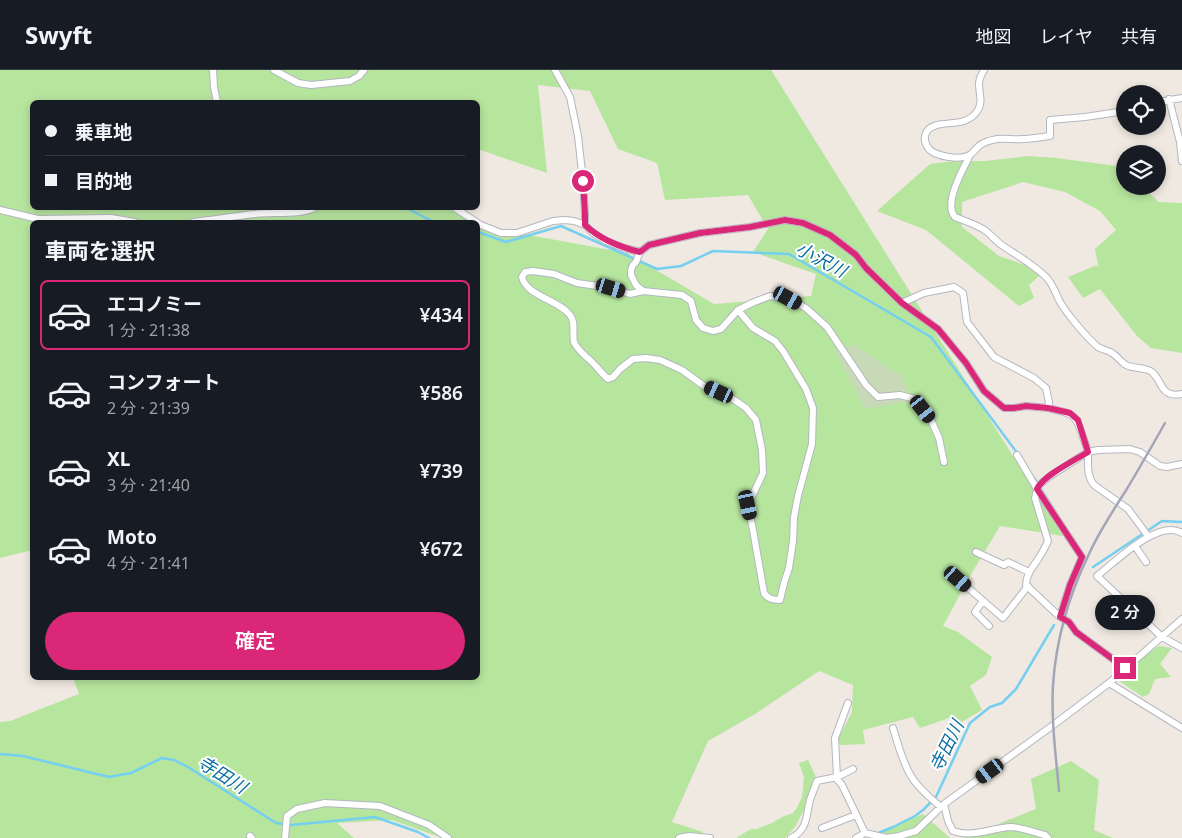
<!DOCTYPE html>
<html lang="ja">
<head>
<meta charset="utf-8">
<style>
  body { margin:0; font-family:"Noto Sans","Noto Sans JP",sans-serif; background:#20242c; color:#f1f3f6; height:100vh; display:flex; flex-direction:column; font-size:19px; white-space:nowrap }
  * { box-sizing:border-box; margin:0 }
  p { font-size:16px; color:#9ea1a6 }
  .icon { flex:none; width:28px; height:28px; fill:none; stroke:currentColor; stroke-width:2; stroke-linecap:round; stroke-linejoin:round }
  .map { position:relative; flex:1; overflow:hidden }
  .drawer { position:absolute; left:30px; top:150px; width:450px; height:460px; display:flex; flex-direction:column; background:#171b24; border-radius:8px; box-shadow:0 2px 8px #0003 }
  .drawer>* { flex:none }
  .guide { position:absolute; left:30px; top:30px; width:450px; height:110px; border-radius:8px; box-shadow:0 2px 8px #0003; display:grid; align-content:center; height:110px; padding:0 15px; background:#171b24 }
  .tools { position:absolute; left:1116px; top:15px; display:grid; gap:10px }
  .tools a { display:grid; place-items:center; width:50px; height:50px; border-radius:50%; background:#171b24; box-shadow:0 2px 8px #0003; font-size:25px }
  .end { position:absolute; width:22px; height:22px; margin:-11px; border:6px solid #db2777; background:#fff; box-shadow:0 0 0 2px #fff }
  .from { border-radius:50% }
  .bubble { position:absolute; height:35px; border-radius:18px; background:#171b24; box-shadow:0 2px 8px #0003; font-size:16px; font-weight:600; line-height:35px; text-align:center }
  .car { position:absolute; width:15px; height:30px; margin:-15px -8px; border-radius:6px; box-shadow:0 0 4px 1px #0007; background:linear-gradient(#222 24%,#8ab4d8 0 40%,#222 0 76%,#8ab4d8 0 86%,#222 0) }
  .guide b { display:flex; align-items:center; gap:18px; height:48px; font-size:19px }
  .guide b+b { border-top:1px solid #363941 }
  .guide i { width:12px; height:12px; background:#f1f3f6 }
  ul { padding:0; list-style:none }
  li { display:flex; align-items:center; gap:15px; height:70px; margin:0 10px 8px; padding:0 5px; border:2px solid transparent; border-radius:8px }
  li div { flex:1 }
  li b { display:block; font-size:19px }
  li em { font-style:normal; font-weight:600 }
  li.active { border-color:#db2777 }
  li>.icon { width:45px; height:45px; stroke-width:1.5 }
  h2 { padding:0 15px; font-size:22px; line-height:60px }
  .button { display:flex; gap:10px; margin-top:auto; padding:10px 15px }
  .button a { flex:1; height:58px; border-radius:30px; background:#db2777; color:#fff; font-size:20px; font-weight:600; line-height:58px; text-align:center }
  header { display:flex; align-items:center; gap:30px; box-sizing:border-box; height:70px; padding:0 25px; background:#171b24; border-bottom:1px solid #363941 }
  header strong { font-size:24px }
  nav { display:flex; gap:28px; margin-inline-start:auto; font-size:18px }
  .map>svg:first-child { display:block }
  .green { fill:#b6e59e; fill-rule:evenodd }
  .cemetery { fill:#c8d9b8 }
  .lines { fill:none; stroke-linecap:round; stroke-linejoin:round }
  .stream { stroke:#75cff0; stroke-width:2.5 }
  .minor-casing { stroke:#b4b7c1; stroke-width:8 }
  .minor { stroke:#fff; stroke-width:6 }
  .rail { stroke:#a3a6b8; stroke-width:2.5 }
  .route { stroke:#db2777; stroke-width:6 }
  .labels { text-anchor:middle; stroke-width:4; stroke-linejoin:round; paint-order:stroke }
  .water-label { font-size:18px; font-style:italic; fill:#0d6fa3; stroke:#fff }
</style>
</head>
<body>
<header>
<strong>Swyft</strong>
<nav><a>地図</a><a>レイヤ</a><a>共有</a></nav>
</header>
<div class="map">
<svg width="1182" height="768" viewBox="0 0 1182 768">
  <rect width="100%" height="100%" fill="#efe9e1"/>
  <!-- green -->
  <path class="green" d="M0 0H771L1063 466 1000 456 970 506 943 556 958 562 992 587 986 605 970 616 982 640 960 653 949 648 920 658 913 647 863 660 865 674 840 675 838 669 852 642 853 615 819 601 755 644 708 671 672 752 703 762 699 768H442L392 750 337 753 354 768H0V652L10 651 79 624 73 608H478V152H32V480L0 488ZM538 15 590 21 618 79 657 93 665 130 748 125 768 159 753 182 816 204 811 226 714 234 627 183 491 158 456 138H32V32H478V79L547 103Z
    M1028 86 1056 88 1117 96 1125 103V116H1141L1159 132 1182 133V283L1151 278 1137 266 1100 219 1083 228 1068 207 1097 195 1099 199 1095 179 1116 160 1100 141 1065 122 1023 112 962 132V157L999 186 1025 195 1039 206 1029 215 1034 228 1019 236 926 160 877 141 930 94 955 91H985Z
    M1159 576 1172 578 1160 594 1171 607 1155 609 1149 624 1143 627 1119 611C1129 598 1146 584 1159 576Z
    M808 690 816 707 811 726 795 757 785 768H736L751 759H757L772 753 782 747 793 743 797 738 802 727 804 707 799 693Z
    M1071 691 1099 710 1094 760 1113 768H963L1036 739 1031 709Z
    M923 744 950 768H868Z"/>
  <!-- cemetery -->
  <path class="cemetery" d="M855 275 882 294 903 306 911 331 865 339 834 279Z"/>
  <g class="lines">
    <!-- stream -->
    <path class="stream" d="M395 138 408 139 432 151 440 152
      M478 162 506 172 561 156 657 199 681 196 713 181 789 184 931 267 1018 384
      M1034 408 1056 443
      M1093 497 1162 451 1182 452
      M0 684 23 686 109 707 131 703 162 688 174 690 188 697 276 753 291 755 375 747 418 762 429 768
      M876 764 893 757 915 746 923 740 936 727 970 653 990 637 1002 633 1016 619 1054 555"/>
    <!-- minor casing -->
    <g class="minor-casing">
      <path id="minor" d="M213 0 214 17 217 32
        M274 0 298 13 311 15 350 11 359 6 364 0
        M555 0 570 27 578 66 583 111 585 144V155
        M984 0C981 5 979 9 979 14 979 24 983 31 978 40 965 61 938 47 927 61 924 66 924 71 927 76 932 87 962 91 971 84 974 82 976 78 979 76 983 72 992 70 997 69 1006 68 1015 70 1023 69 1032 69 1041 67 1050 66V50L1085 47 1125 41
        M1169 29 1180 72 1182 91
        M1158 32 1182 28
        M970 85C963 99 943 134 955 147 965 151 978 155 986 161 992 166 997 172 1003 176 1018 186 1034 195 1046 207 1053 214 1055 222 1059 230 1065 242 1088 269 1098 277 1102 280 1108 280 1112 283 1117 286 1121 292 1126 295 1134 299 1146 297 1152 302 1164 313 1160 328 1182 324
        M455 138 481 155 501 163H517L553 151 565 150 574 151 585 155 593 163 606 171 624 178 640 182
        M0 140 38 149 111 148 135 152
        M193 152C214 150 235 146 255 144 271 142 302 145 314 138
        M533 201 554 204 577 213 611 218 630 224 643 221 682 225 691 231 696 250 703 258 713 261 721 259 738 240 753 258 775 271 783 281 806 319 813 338 812 374 798 426 794 447 793 471 789 498 784 513 780 530C773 530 768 529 764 523L753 460 748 435 763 403 762 380 756 350 746 338 733 329 704 316 682 300 660 290 646 288 633 289 620 299 613 307 608 309C602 304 598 298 592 292 586 286 577 280 574 272 572 263 576 253 570 245 559 230 526 226 522 207L525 202Z
        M643 221 636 215 631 205V200L633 195 636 192 640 182 649 175 700 163 750 157 785 150 803 153 830 165 856 185 866 198 902 233 938 259 966 293 984 321 1004 338H1014L1026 336 1048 338
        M902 233 924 223 954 217 963 223 967 252 994 287 1034 308 1046 318 1049 332 1048 338C1073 344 1075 342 1083 367 1085 373 1088 379 1088 386 1088 397 1087 406 1094 415L1128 439 1148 466
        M738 240 752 233 770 226 788 228 806 238 827 257 866 315 878 327 900 325 915 329 931 350 939 368 944 392
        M1017 385 1037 419 1082 487 1070 515 1060 547
        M1182 463C1159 448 1115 492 1097 506L1162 567 1182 578
        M1135 476 1146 492
        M976 482 1004 495 1008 492 1029 502
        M958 509 1003 548 1028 516
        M983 531 975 542 989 556
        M1125 598 1076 562 1069 552 1060 547 1026 515C1026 503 1035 495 1040 486 1043 481 1046 476 1048 471L1035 428 1038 416 1050 406 1088 382 1098 380 1130 379 1140 382 1160 396 1167 397 1182 394
        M1109 613 1182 658
        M848 633 835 668 837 707H835L842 715 865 763 887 768 899 766 916 761 944 734 1052 656 1109 613 1182 549
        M893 658C898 674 902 691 911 706 918 718 930 728 941 737
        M944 734 948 751 953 761C973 768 991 758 1011 757 1021 757 1036 763 1045 765L1048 768
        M822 758 856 745
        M250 766 252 768
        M285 768 287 746 297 739 325 733 380 736 429 755 448 768
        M679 768 689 766 710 768
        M791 768C808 760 806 745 810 730 812 724 815 717 817 711L837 707 853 699
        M856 768 865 763"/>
    </g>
    <!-- minor -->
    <use href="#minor" class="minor"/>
    <!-- rail -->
    <path class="rail" d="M1059 721C1056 686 1051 651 1053 615 1056 570 1069 525 1089 484 1099 462 1112 442 1125 422 1139 399 1152 376 1165 353"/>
  </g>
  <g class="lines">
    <!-- route -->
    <path class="route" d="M583 111 585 144V155C601 170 619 177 640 182L649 175 700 163 750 157 785 150 803 153 830 165 856 185 866 198 902 233 938 259 966 293 984 321 1004 338H1014L1026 336 1048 338 1070 343 1078 350 1088 382C1075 390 1043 406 1037 419L1082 487 1070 515 1060 547 1069 552 1076 562 1125 598"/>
  </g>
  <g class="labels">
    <!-- water labels -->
    <g class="water-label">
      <text transform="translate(821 190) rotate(28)" y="6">小沢川</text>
      <text transform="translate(947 676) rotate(-64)" y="6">寺田川</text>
      <text transform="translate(222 705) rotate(32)" y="6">寺田川</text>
    </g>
  </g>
</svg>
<div class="tools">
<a><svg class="icon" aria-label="locate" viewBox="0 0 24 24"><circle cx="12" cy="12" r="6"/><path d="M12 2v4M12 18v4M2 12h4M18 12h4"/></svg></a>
<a><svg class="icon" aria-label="layers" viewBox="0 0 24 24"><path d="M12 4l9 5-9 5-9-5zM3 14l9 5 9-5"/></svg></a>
</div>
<i class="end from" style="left:583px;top:111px"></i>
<i class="end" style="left:1125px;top:598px"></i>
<div class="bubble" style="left:1095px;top:525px;width:60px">2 分</div>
<i class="car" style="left:611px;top:218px;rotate:107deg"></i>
<i class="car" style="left:788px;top:228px;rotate:119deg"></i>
<i class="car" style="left:719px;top:322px;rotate:295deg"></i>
<i class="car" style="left:923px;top:339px;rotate:142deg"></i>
<i class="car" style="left:748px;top:435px;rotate:168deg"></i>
<i class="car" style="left:958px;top:509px;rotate:131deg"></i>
<i class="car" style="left:990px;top:701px;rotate:234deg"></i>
<div class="guide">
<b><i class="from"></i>乗車地</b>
<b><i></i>目的地</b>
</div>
<section class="drawer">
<h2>車両を選択</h2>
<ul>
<li class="active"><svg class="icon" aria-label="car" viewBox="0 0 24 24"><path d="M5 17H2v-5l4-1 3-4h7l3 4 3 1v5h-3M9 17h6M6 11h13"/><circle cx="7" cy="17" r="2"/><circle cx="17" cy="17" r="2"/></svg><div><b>エコノミー</b><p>1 分 · 21:38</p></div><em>¥434</em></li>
<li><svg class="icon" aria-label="car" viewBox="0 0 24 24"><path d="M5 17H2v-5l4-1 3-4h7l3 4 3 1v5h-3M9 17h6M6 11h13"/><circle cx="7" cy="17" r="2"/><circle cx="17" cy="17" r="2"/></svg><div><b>コンフォート</b><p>2 分 · 21:39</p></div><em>¥586</em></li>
<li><svg class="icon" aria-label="car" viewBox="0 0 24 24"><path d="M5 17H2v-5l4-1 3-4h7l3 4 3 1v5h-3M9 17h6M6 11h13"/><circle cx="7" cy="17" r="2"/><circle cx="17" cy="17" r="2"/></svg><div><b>XL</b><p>3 分 · 21:40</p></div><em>¥739</em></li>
<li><svg class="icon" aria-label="car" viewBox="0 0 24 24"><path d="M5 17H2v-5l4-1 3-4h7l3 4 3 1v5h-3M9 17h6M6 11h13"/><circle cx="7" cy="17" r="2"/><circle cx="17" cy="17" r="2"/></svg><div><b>Moto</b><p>4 分 · 21:41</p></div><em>¥672</em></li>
</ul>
<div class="button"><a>確定</a></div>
</section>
</div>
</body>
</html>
